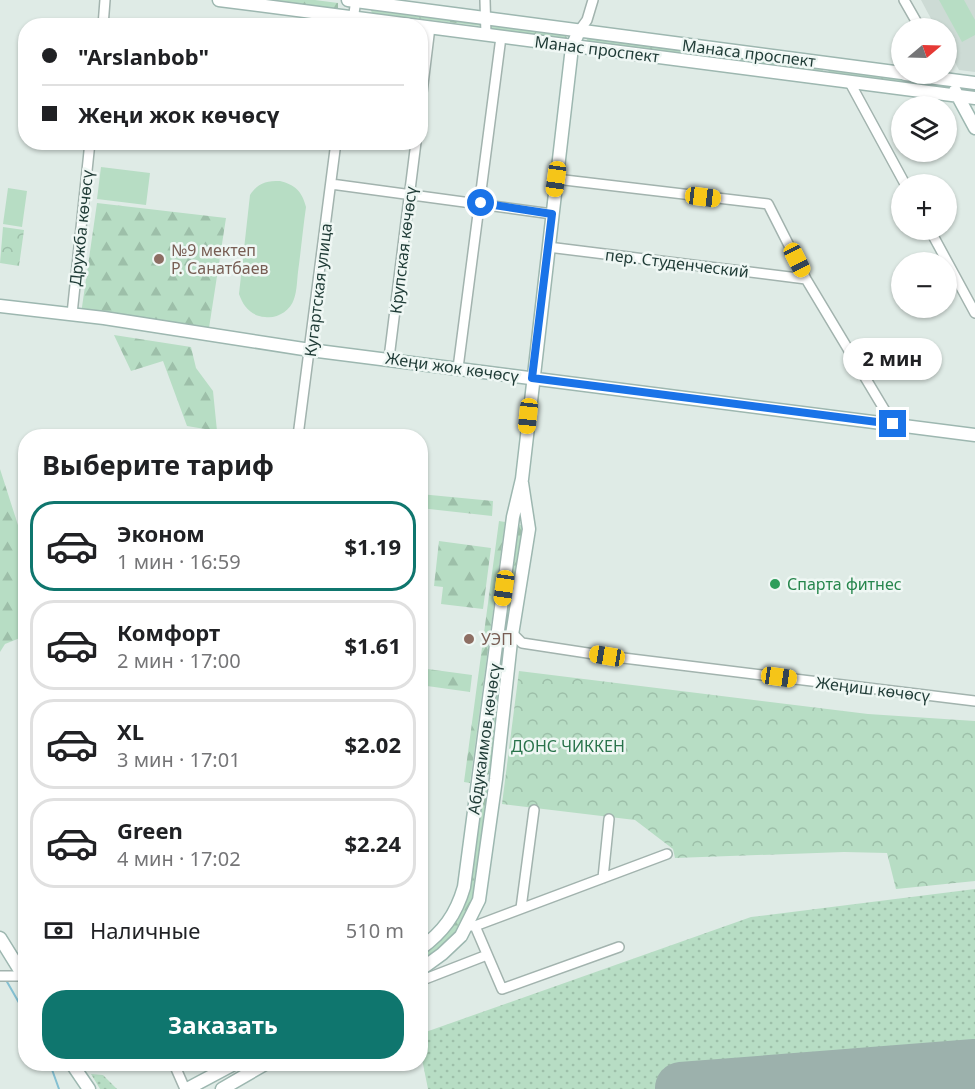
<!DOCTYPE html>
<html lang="ru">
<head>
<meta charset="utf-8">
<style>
  body { margin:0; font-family:"Noto Sans",sans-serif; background:#f2f2f2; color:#202124; height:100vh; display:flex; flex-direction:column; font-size:22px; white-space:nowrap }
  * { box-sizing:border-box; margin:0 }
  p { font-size:20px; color:#757577 }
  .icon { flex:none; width:33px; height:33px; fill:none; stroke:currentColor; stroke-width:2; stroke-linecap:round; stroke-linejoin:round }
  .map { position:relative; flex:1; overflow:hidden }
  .details { position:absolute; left:18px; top:429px; width:410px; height:642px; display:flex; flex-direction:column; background:#fff; border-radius:24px; box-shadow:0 2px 4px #0004 }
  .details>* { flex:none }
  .banner { position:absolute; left:18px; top:18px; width:410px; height:132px; border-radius:24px; box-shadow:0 2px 4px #0004; display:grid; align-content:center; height:132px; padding:0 24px; background:#fff }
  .needle { width:39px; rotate:71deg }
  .fabs { position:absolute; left:891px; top:18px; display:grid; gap:12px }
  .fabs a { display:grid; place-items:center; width:66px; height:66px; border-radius:50%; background:#fff; box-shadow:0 2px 4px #0004; font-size:30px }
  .end { position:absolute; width:27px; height:27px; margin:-14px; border:8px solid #1a73e8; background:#fff; box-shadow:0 0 0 3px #fff }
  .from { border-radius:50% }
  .bubble { position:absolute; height:42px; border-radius:21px; background:#fff; box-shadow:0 2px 4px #0004; font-size:20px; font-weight:700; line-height:42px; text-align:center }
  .car { position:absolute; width:18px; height:36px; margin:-18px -9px; border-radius:8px; box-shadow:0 0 4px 2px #0007; background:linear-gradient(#f5c518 24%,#345 0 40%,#f5c518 0 76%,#345 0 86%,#f5c518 0) }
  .banner b { display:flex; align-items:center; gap:21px; height:57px; font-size:22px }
  .banner b+b { border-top:2px solid #e0e0e0 }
  .banner i { width:15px; height:15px; background:#202124 }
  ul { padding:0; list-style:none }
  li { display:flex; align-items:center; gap:18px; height:90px; margin:0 12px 9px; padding:0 12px; border:3px solid #e0e0e0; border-radius:24px }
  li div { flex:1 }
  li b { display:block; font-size:22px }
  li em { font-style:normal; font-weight:700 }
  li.current { border-color:#0f766e }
  li>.icon { width:54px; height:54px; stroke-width:1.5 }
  h2 { padding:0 24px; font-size:27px; line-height:72px }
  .pay { display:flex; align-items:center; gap:15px; height:66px; padding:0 24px; font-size:22px }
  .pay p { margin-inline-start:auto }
  .button { display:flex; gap:12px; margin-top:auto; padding:12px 24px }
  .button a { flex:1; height:69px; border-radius:24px; background:#0f766e; color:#fff; font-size:24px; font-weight:700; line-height:69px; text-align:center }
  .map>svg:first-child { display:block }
  .built { fill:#cddbd5 }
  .grass { fill:url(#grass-dots) }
  .forest { fill:url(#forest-firs) }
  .park { fill:url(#park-crowns) }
  .garden { fill:#b7ddc4 }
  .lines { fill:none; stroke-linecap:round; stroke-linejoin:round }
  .stream { stroke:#84c0d2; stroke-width:2 }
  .taxiway { stroke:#9cb1ac; stroke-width:21 }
  .runway { stroke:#9cb1ac; stroke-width:52 }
  .minor-casing { stroke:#a2b3ae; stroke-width:12 }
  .secondary-casing { stroke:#9db7b0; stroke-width:15 }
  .minor { stroke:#fff; stroke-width:9 }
  .secondary { stroke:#fff; stroke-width:12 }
  .route { stroke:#1a73e8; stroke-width:8 }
  .education-dot { fill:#8d6e63; stroke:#eff7f4; stroke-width:2 }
  .leisure-dot { fill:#2e9e5b; stroke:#eff7f4; stroke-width:2 }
  .labels { text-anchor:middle; stroke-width:5; stroke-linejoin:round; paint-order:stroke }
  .street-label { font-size:16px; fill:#1f3b36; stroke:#eff7f4 }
  .education-label { font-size:16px; fill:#785e54; stroke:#eff7f4; text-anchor:start }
  .leisure-label { font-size:16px; fill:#27864d; stroke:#eff7f4; text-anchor:start }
  .park-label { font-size:16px; fill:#29734b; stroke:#eff7f4 }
</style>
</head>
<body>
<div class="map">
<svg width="975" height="1089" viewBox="0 0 975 1089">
  <defs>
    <pattern id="grass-dots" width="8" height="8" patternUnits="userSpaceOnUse" patternTransform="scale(1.5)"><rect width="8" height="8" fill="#b7ddc4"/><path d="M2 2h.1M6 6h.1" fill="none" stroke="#9dbfa9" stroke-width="1.8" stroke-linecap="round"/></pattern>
    <pattern id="forest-firs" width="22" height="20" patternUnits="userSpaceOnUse" patternTransform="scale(1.5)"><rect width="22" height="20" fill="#b7ddc4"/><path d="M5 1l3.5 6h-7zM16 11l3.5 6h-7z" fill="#9dbfa9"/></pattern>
    <pattern id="park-crowns" width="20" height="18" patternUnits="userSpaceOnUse" patternTransform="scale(1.5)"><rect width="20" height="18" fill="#b7ddc4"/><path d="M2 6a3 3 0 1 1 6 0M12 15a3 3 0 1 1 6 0" fill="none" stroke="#9dbfa9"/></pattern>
  </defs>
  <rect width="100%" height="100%" fill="#dfebe6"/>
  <!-- built -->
  <path class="built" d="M921 0H975V72L959 70 947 47 946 28H936Z"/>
  <!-- grass -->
  <path class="grass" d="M975 889V1044L667 1067 669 1089H428L420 1049V1034L751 917Z
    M91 1074 103 1075 117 1089H100Z"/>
  <!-- forest -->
  <path class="forest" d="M265 0H315L338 3V9Z
    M370 8 480 21 481 26 372 13Z
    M494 25 565 34 567 38 565 40 492 30 491 26Z
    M588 37 709 53 710 57 586 42Z
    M719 54 822 68 823 71 719 59Z
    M828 68 924 81 925 83 921 85 829 73Z
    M97 203 226 218 209 328 81 314Z
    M114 335 191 347 196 368 213 391 217 431 187 426 163 361 131 371Z
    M0 469 25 547V636L5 644 0 652Z
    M420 494 493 501 492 516 420 508Z
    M499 521 505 522 470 783 464 782Z
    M521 525 524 528 492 773 487 775 484 772 516 526Z
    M439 541 491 548 483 609 441 604 443 587 434 586Z
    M420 668 472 675 470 692 420 685Z
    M487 785 489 787C484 827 481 897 459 930 449 943 433 953 420 962V955C441 938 460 923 467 895L482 790Z"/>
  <!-- park -->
  <path class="park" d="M3 227 24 230 19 266 0 263Z
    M519 671 868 714 975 721V881L896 889 887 853 844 852 675 858 673 849 635 820 502 804Z"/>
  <!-- garden -->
  <path class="garden" d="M939 0H964L975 20V35L962 42Z
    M101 167 150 173 146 205 97 199Z
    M280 181C295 185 302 191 306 207 303 228 301 250 298 272 297 280 297 291 294 299 290 311 277 319 265 317 251 316 243 306 239 294L250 195C258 183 266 181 280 181Z
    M8 188 27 191 22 227 3 224Z"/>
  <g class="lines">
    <!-- stream -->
    <path class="stream" d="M6 980 26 1015
      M50 1064 59 1089"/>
    <!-- taxiway -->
    <path class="taxiway" d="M824 1077 825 1089"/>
    <!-- runway -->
    <path class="runway" d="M681 1088 975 1065"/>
    <!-- minor casing -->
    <g class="minor-casing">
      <path id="minor" d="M485 0 486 35
        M904 0 920 28
        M103 26 105 0
        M352 26 356 0
        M579 31 587 20 593 0
        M849 81 905 184
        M420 109 430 27
        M556 179 768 204 806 279 893 424
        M331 184 552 214
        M930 230 975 313
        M548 247 806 279
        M72 314 90 142
        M389 358 416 142
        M458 368 501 37
        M298 436 336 142
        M512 633 522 643 607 656 975 701
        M603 878 609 819
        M521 908 534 810
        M470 926H475L502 989 619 947
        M475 926 667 854
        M0 976H23
        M420 981 487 955
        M174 1064 185 1089"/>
    </g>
    <!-- secondary casing -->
    <g class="secondary-casing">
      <path id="secondary" d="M219 0 975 98
        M348 0 902 73
        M905 74 975 83
        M955 91 975 128
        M0 306 104 318 310 350 975 435
        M0 938 26 980
        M420 949C443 932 456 915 464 887L513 517 522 479 572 47 579 31
        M420 970 442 954 461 936 479 900 496 779 511 641 529 529 522 483
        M72 1064 89 1089
        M187 1089 234 1064
        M222 1089 265 1064"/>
    </g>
    <!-- minor -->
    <use href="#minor" class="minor"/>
    <!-- secondary -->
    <use href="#secondary" class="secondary"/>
  </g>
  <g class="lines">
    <!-- route -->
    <path class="route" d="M481 203 552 214 532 378 893 424"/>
  </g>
  <!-- markers -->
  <g class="education-dot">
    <circle cx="159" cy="259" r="6"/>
    <circle cx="469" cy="639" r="6"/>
  </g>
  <circle class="leisure-dot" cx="775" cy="584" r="6"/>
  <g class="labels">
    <!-- street labels -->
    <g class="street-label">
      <text transform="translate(597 49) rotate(7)" y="6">Манас проспект</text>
      <text transform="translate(749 53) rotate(7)" y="6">Манаса проспект</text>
      <text transform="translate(81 228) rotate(-84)" y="6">Дружба көчөсү</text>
      <text transform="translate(403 250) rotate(-83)" y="6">Крупская көчөсү</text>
      <text transform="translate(677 263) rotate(7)" y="6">пер. Студенческий</text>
      <text transform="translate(318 290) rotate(-83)" y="6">Кугартская улица</text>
      <text transform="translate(452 367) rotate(8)" y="6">Жеңи жок көчөсү</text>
      <text transform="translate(873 689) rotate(7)" y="6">Жеңиш көчөсү</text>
      <text transform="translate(484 739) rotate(-82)" y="6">Абдукаимов көчөсү</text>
    </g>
    <!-- education labels -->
    <g class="education-label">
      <text x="171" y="256">№9 мектеп<tspan x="171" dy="18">Р. Санатбаев</tspan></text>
      <text x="481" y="645">УЭП</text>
    </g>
    <!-- leisure labels -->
    <g class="leisure-label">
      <text x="787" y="590">Спарта фитнес</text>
    </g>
    <!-- park labels -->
    <g class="park-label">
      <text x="568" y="752">ДОНС ЧИККЕН</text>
    </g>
  </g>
</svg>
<div class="fabs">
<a><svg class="needle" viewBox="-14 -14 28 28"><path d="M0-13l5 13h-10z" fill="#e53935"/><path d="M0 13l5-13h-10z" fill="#757577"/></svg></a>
<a><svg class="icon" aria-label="layers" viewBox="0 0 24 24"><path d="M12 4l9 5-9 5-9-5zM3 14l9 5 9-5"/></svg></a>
<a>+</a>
<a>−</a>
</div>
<i class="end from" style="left:481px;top:203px"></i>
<i class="end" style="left:893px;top:424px"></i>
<div class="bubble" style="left:843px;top:338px;width:99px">2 мин</div>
<i class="car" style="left:556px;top:179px;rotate:188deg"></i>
<i class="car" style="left:703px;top:197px;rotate:97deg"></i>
<i class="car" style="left:797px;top:260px;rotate:153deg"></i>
<i class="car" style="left:528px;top:416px;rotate:186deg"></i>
<i class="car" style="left:504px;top:588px;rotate:188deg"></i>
<i class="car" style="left:607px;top:656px;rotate:279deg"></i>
<i class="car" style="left:779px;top:677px;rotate:98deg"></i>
<div class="banner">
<b><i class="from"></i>&quot;Arslanbob&quot;</b>
<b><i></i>Жеңи жок көчөсү</b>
</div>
<section class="details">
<h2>Выберите тариф</h2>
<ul>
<li class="current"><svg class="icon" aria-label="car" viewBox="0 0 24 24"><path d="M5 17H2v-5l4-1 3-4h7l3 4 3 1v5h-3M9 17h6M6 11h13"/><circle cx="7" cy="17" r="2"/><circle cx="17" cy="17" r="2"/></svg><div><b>Эконом</b><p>1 мин · 16:59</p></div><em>$1.19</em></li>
<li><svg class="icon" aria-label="car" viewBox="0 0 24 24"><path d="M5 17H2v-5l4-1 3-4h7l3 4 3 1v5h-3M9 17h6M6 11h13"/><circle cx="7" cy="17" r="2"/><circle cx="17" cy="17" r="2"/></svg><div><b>Комфорт</b><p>2 мин · 17:00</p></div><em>$1.61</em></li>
<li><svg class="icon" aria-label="car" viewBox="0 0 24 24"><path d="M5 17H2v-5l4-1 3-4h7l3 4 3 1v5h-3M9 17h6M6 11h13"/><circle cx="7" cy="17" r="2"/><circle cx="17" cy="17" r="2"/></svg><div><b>XL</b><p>3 мин · 17:01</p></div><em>$2.02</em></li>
<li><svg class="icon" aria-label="car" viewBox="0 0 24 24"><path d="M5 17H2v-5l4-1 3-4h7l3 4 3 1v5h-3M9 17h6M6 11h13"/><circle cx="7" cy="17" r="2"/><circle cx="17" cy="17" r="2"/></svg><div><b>Green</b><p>4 мин · 17:02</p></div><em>$2.24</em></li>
</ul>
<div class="pay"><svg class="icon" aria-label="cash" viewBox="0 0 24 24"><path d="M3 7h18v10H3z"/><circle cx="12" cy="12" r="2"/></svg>Наличные<p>510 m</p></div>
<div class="button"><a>Заказать</a></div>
</section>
</div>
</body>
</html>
